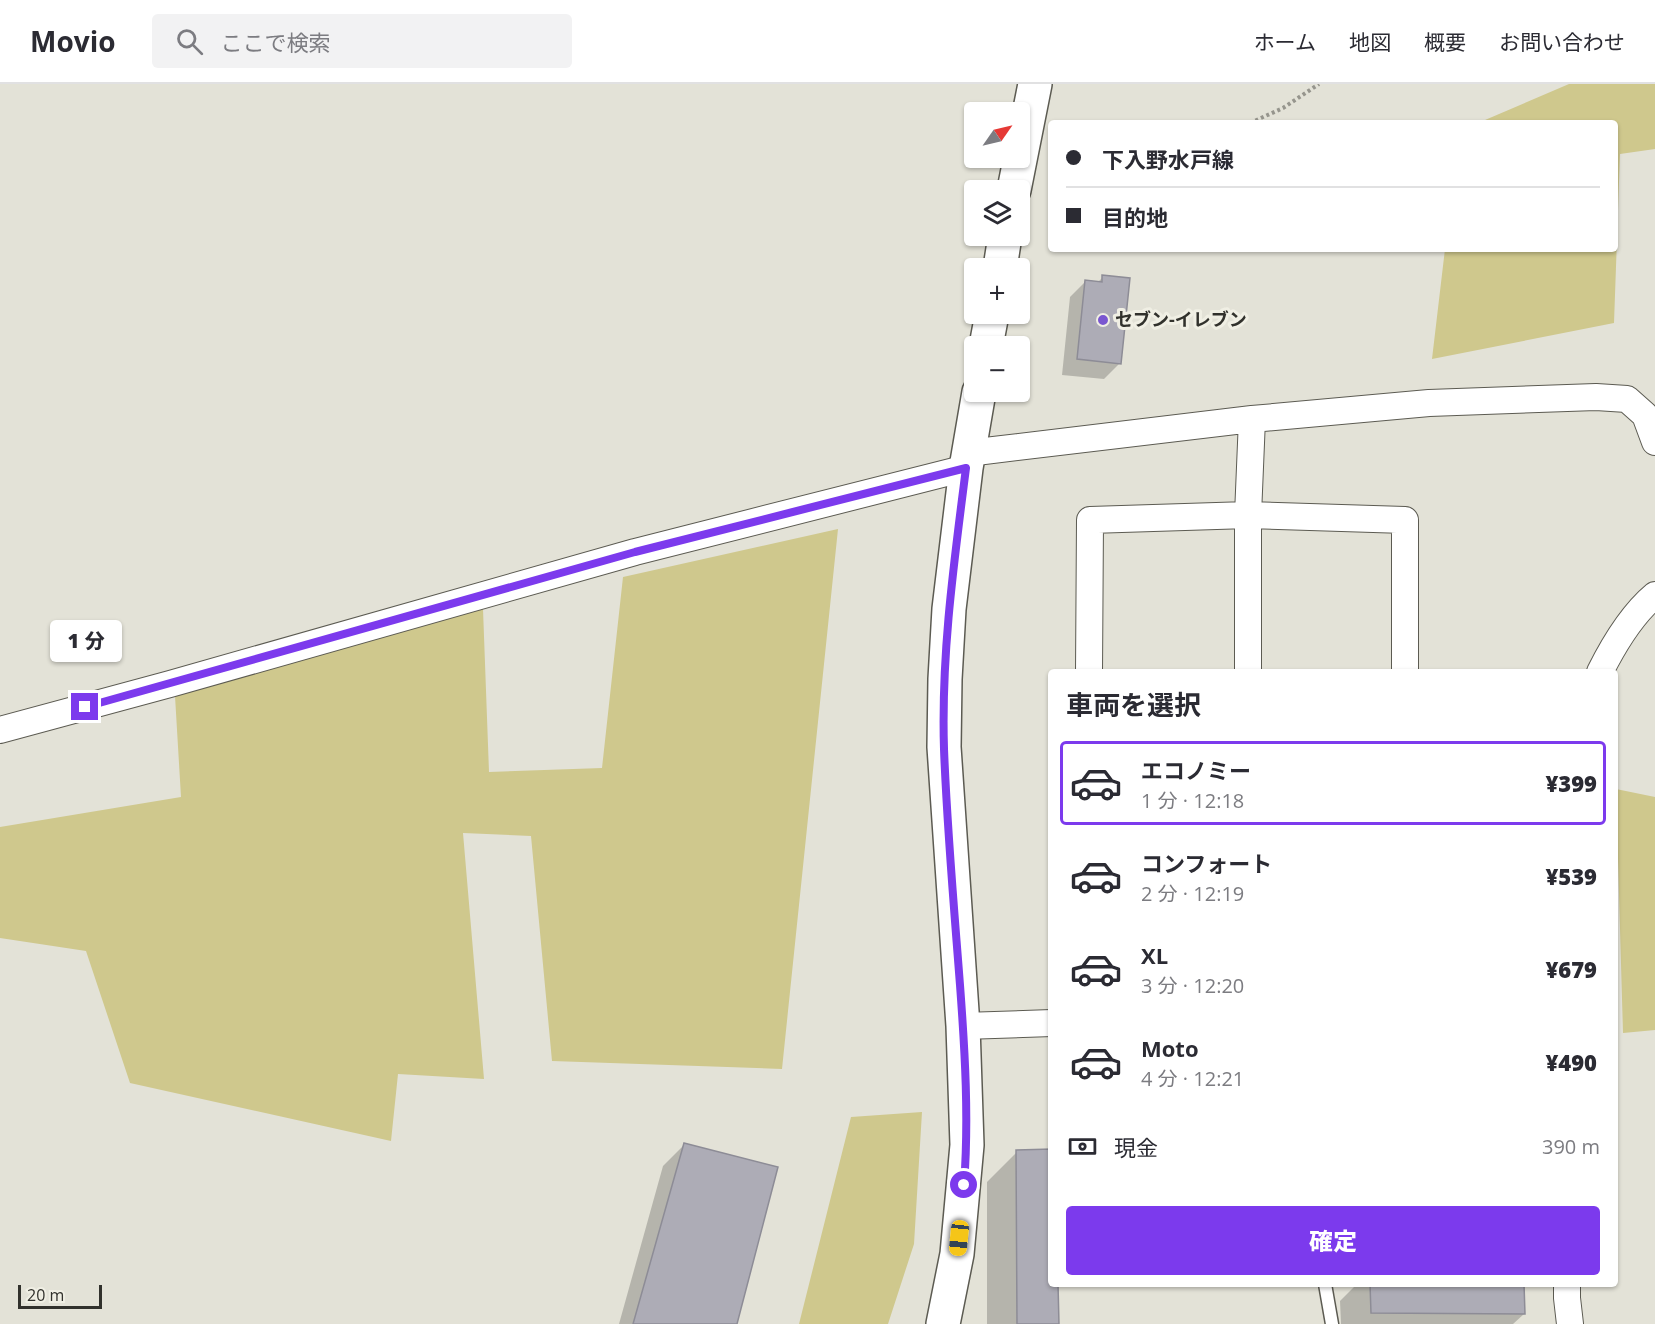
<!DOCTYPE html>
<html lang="ja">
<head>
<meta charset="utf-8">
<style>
  body { margin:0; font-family:"Open Sans","Noto Sans JP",sans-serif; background:#f2f2f3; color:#2b2b33; height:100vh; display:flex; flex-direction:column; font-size:22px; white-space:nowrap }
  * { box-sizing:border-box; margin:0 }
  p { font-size:20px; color:#7c7c81 }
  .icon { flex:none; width:33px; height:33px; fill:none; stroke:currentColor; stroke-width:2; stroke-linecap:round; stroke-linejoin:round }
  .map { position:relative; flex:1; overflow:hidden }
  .panel { position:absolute; left:1048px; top:585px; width:570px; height:618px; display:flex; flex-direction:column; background:#fff; border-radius:6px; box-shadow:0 2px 4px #0004 }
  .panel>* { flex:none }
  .banner { position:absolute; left:1048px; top:36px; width:570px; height:132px; border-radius:6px; box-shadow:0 2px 4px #0004; display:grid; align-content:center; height:132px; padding:0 18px; background:#fff }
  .needle { width:39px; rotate:56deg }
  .controls { position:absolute; left:964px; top:18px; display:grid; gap:12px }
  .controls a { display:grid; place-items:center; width:66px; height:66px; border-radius:6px; background:#fff; box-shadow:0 2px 4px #0004; font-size:30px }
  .scale { position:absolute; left:18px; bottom:15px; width:84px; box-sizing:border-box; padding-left:6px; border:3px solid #31312c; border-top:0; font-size:16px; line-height:21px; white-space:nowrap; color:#31312c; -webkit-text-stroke:4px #f0efe4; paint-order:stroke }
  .end { position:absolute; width:27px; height:27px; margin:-14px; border:8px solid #7c3aed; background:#fff; box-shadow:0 0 0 3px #fff }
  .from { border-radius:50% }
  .bubble { position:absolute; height:42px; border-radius:6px; background:#fff; box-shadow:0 2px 4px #0004; font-size:20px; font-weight:800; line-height:42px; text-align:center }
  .car { position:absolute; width:18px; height:36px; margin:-18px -9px; border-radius:8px; box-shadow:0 0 4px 2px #0007; background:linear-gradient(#f5c518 24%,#345 0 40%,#f5c518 0 76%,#345 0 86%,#f5c518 0) }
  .banner b { display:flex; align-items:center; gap:21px; height:57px; font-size:22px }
  .banner b+b { border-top:2px solid #e1e1e2 }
  .banner i { width:15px; height:15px; background:#2b2b33 }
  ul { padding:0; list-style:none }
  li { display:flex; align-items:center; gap:18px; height:84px; margin:0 12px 9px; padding:0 6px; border:3px solid transparent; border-radius:6px }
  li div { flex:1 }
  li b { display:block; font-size:22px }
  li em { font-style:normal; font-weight:800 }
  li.selected { border-color:#7c3aed }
  li>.icon { width:54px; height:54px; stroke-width:1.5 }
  h2 { padding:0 18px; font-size:27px; line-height:72px }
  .pay { display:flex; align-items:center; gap:15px; height:66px; padding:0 18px; font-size:22px }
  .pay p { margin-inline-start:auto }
  .cta { display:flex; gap:12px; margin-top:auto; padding:12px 18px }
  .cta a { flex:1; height:69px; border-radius:6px; background:#7c3aed; color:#fff; font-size:24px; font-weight:800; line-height:69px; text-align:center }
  header { display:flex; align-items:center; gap:36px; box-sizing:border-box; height:84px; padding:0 30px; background:#fff; border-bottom:2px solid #e1e1e2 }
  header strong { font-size:28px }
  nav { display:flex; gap:33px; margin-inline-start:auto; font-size:21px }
  .search { width:420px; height:54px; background:#f2f2f3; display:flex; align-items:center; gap:15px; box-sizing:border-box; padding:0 21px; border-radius:6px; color:#7c7c81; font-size:22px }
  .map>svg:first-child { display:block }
  .green { fill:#cfc88d }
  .shadow { fill:#0003 }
  .building { fill:#adacb6; stroke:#8d8c96; stroke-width:1.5 }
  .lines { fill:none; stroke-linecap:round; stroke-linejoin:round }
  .lane-casing { stroke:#5c5b52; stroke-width:15 }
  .street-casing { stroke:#5c5b52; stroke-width:28 }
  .secondary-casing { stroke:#5c5b52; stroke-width:36 }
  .path { stroke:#96958d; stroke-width:4; stroke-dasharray:3 3; stroke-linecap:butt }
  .lane { stroke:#fff; stroke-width:12 }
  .street { stroke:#fff; stroke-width:26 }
  .secondary { stroke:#fff; stroke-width:33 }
  .route { stroke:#7c3aed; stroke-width:8 }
  .poi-dot { fill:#7a57d0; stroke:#f0efe4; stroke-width:2 }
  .labels { text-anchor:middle; stroke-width:6; stroke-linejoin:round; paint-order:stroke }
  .poi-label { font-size:18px; font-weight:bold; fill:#31312c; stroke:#f0efe4; text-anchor:start }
</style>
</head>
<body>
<header>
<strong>Movio</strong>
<div class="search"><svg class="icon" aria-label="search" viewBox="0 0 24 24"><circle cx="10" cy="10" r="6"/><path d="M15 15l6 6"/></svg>ここで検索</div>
<nav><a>ホーム</a><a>地図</a><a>概要</a><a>お問い合わせ</a></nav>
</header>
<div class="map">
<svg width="1655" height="1240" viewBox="0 0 1655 1240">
  <rect width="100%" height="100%" fill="#e3e2d7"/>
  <!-- green -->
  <path class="green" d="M1569 0H1655V65L1620 70 1614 239 1432 275 1445 165H1616V39H1478Z
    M838 445 782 985 552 977 531 752 463 749 484 995 398 990 391 1057 130 999 86 867 0 854V743L181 713 175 612 483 525 489 688 602 684 623 493Z
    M1616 705 1655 713V946L1623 949Z
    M922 1028 914 1160 888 1240H799L851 1033Z"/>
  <!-- shadow -->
  <path class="shadow" d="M1103 193 1120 279 1104 295 1062 291 1070 213 1086 197 1097 199Z
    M684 1061 735 1240H619L663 1082Z
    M1017 1068 1052 1200H1056L1058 1240H987V1098Z
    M1357 1200H1523L1524 1230 1513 1240H1341L1340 1217Z"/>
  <!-- building -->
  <path class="building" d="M1102 191 1130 194 1121 280 1077 275 1085 196 1102 198Z
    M684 1059 778 1083 737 1240H633Z
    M1052 1065V1200H1058L1059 1240H1017L1016 1066Z
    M1370 1200H1524L1525 1230 1371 1229Z"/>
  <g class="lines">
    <!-- lane casing -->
    <g class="lane-casing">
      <path id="lane" d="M1325 1200 1332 1240"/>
    </g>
    <!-- street casing -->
    <g class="street-casing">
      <path id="street" d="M968 369 1252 335 1429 319 1596 313 1627 315 1645 331 1655 358
        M1089 588 1090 436 1248 431 1405 436V588
        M1248 588V431L1252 335
        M1600 588C1614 560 1631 531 1655 511
        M0 646 170 600 635 468 966 384
        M963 942 1052 939
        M1567 1200V1214L1570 1240"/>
    </g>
    <!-- secondary casing -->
    <g class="secondary-casing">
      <path id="secondary" d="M1014 106 1035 0
        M1000 184 1005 152
        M986 262 992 230
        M943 1240 957 1170 967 1061 963 942 944 663 945 595 949 525 966 384 979 308"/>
    </g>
    <!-- path -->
    <path class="path" d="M1250 39 1283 24 1319 0"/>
    <!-- lane -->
    <use href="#lane" class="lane"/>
    <!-- street -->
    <use href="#street" class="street"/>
    <!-- secondary -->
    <use href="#secondary" class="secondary"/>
  </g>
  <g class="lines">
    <!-- route -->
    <path class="route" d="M85 623 635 468 966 384C954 478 941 571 944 665 947 744 954 823 960 901 965 968 969 1035 964 1101"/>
  </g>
  <!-- markers -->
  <circle class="poi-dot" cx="1103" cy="236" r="6"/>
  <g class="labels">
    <!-- poi labels -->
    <g class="poi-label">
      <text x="1115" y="242">セブン-イレブン</text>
    </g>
  </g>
</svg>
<div class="controls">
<a><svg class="needle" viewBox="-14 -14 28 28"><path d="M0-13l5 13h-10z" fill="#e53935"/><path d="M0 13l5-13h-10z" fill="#7c7c81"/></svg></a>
<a><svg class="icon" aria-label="layers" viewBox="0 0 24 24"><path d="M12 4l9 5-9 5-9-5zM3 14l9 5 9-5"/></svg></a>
<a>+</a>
<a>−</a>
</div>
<div class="scale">20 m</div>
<i class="end from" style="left:964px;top:1101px"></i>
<i class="end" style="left:85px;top:623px"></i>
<div class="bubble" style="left:50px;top:536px;width:72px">1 分</div>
<i class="car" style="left:959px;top:1154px;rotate:186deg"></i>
<div class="banner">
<b><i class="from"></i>下入野水戸線</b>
<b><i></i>目的地</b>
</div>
<section class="panel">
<h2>車両を選択</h2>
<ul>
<li class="selected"><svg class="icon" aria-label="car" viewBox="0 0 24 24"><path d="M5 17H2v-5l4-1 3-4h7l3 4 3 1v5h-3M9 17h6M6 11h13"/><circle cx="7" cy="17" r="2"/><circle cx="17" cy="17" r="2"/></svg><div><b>エコノミー</b><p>1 分 · 12:18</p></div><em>¥399</em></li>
<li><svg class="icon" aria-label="car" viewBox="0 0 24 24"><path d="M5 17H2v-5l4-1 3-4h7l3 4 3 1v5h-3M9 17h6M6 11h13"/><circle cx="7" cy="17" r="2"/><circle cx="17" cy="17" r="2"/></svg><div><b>コンフォート</b><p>2 分 · 12:19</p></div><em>¥539</em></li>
<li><svg class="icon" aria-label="car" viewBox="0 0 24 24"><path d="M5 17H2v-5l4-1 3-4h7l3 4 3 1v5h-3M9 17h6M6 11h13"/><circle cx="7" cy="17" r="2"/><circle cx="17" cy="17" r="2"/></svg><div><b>XL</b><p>3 分 · 12:20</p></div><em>¥679</em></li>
<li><svg class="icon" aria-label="car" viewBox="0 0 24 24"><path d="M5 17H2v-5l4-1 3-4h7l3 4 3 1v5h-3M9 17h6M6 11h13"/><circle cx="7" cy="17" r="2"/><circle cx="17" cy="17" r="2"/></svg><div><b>Moto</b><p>4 分 · 12:21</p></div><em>¥490</em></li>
</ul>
<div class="pay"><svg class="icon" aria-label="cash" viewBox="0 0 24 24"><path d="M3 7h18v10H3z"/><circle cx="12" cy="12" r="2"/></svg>現金<p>390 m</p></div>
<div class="cta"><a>確定</a></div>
</section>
</div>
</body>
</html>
